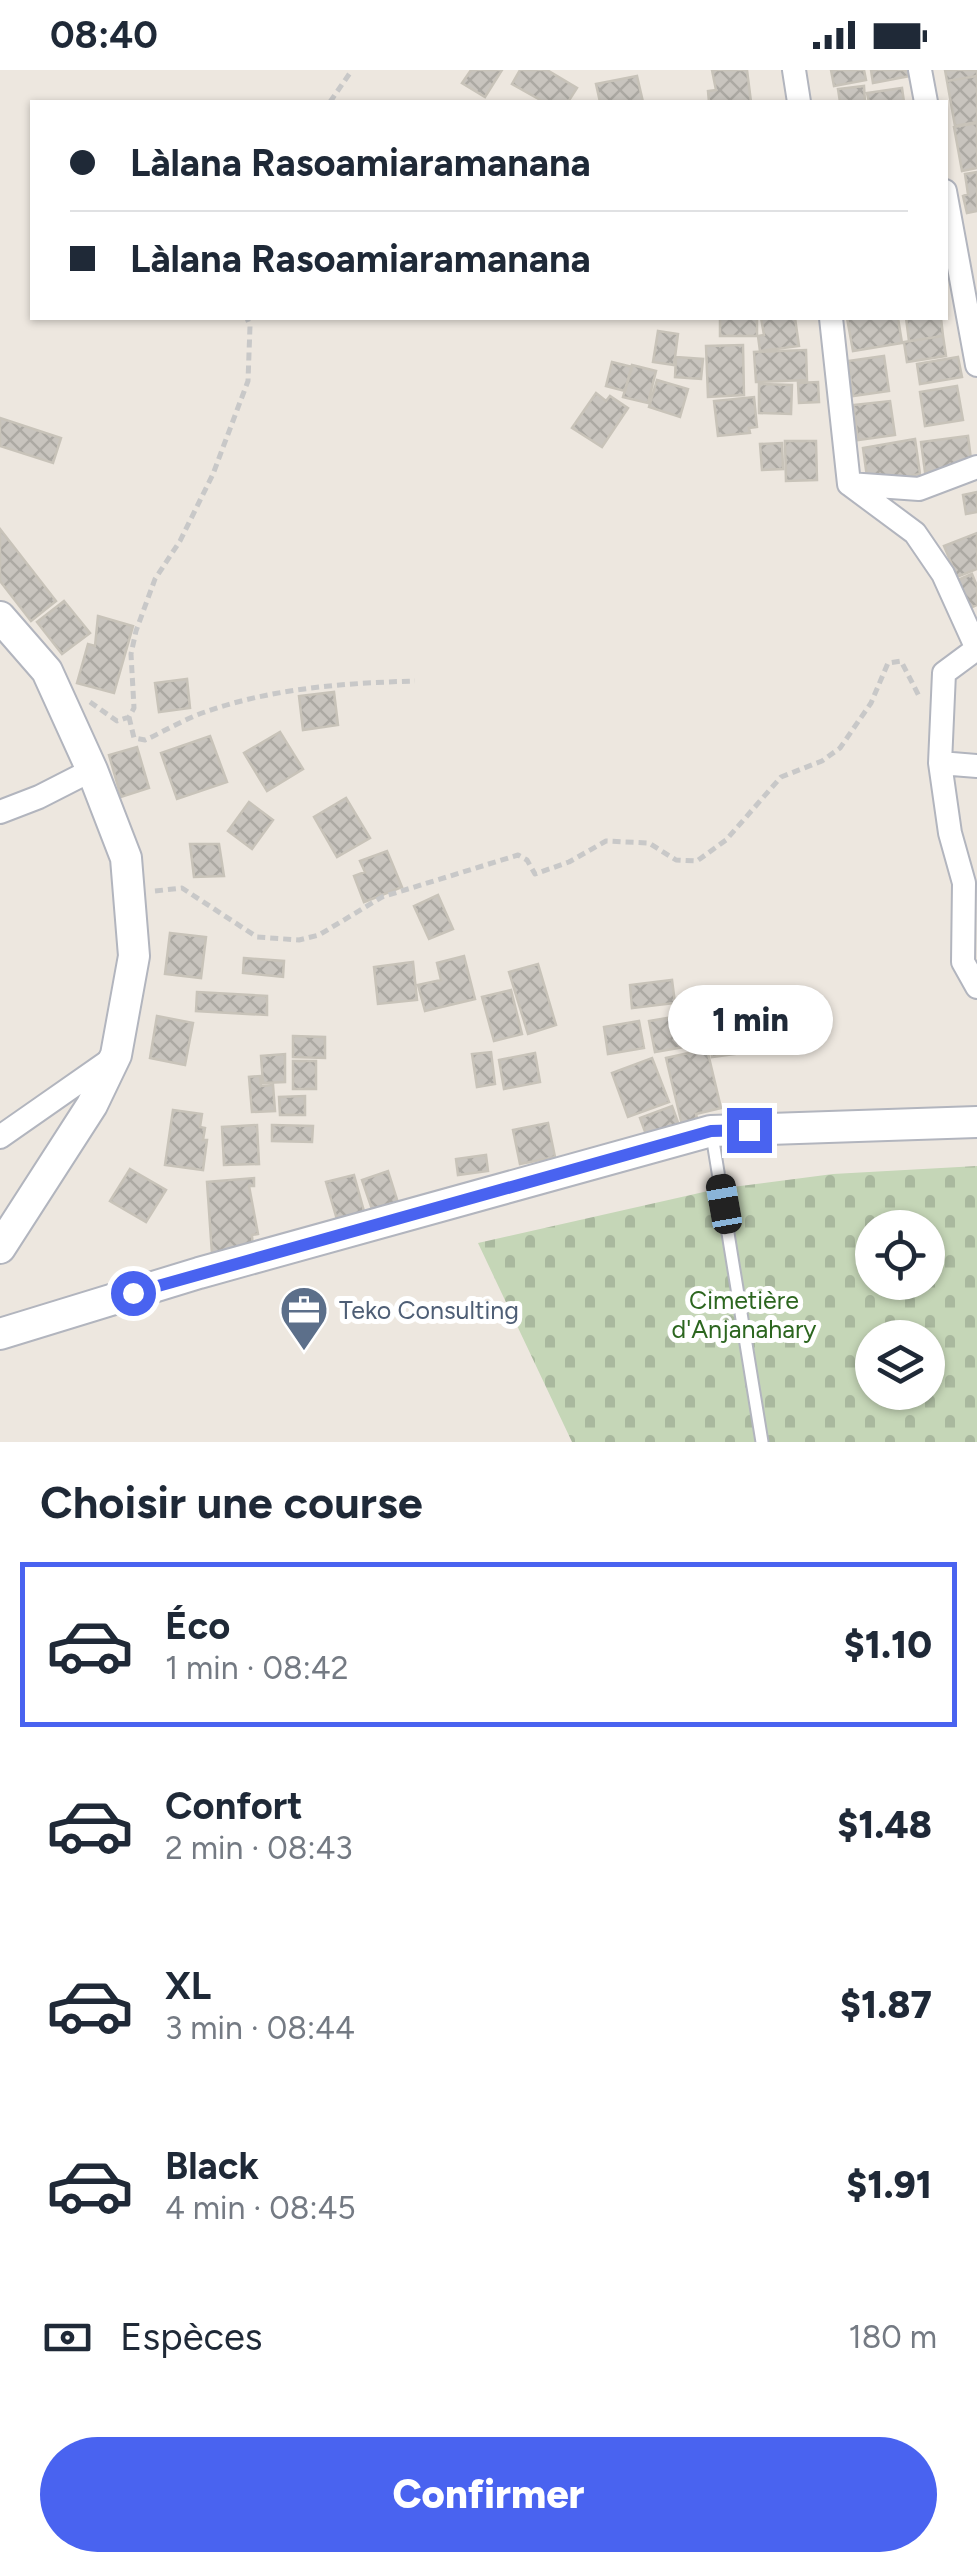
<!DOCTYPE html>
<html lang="fr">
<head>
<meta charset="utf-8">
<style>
  body { margin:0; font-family:Figtree,sans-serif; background:#f6f6f7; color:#1f2937; height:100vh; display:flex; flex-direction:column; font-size:38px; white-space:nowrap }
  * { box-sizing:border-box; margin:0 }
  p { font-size:32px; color:#747a83 }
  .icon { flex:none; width:55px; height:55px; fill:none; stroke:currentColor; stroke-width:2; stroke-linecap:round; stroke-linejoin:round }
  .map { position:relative; height:1372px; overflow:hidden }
  .drawer { display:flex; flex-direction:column; background:#fff; flex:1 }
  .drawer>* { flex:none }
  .guide { position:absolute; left:30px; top:30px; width:918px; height:220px; border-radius:0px; box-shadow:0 2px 8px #0004; display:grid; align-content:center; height:220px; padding:0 40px; background:#fff }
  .controls { position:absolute; left:855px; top:1140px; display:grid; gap:20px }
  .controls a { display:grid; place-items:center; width:90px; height:90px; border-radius:50%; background:#fff; box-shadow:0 2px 8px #0004; font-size:50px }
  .end { position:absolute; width:45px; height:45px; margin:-22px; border:12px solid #4963f0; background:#fff; box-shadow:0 0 0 5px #fff }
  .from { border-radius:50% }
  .bubble { position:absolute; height:70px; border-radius:35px; background:#fff; box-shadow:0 2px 8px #0004; font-size:32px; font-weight:800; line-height:70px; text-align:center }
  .car { position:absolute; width:30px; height:60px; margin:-30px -15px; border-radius:12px; box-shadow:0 0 8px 2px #0007; background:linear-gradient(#222 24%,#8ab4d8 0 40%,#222 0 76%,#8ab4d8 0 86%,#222 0) }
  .guide b { display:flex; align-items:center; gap:35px; height:95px; font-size:38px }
  .guide b+b { border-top:2px solid #e0e1e3 }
  .guide i { width:25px; height:25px; background:#1f2937 }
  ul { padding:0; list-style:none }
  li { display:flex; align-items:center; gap:30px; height:165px; margin:0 20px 15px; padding:0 20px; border:5px solid transparent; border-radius:0px }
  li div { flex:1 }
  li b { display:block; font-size:38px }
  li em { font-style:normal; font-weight:800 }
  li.selected { border-color:#4963f0 }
  li>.icon { width:90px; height:90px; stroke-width:1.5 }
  h2 { padding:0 40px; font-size:45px; line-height:120px }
  .pay { display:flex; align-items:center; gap:25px; height:110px; padding:0 40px; font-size:38px }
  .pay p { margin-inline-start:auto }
  .primary-button { display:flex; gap:20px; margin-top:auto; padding:20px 40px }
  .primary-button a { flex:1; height:115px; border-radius:60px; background:#4963f0; color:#fff; font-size:40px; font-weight:800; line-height:115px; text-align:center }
  .status { display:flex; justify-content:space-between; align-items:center; height:70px; padding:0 50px; background:#fff; direction:ltr }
  .status svg { height:28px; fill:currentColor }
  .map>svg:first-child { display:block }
  .cemetery { fill:url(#cemetery-stones); fill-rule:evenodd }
  .building { fill:url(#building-cross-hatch); stroke:#c8c3b9; stroke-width:2.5 }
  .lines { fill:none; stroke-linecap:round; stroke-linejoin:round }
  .service-casing { stroke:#b2b5be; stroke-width:15 }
  .minor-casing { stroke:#b2b5be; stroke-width:26 }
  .secondary-casing { stroke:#b2b5be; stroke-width:34 }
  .path { stroke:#c8c8c8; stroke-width:5; stroke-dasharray:8 5; stroke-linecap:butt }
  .service { stroke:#fff; stroke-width:11 }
  .minor { stroke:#fff; stroke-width:22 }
  .secondary { stroke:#fff; stroke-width:30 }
  .route { stroke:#4963f0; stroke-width:12 }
  .labels { text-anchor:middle; stroke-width:10; stroke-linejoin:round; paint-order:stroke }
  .park-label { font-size:25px; fill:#2c661f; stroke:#fff }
  .service-label { font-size:25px; fill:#4e5e75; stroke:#fff; text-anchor:start }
</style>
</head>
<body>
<div class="status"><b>08:40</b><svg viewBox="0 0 49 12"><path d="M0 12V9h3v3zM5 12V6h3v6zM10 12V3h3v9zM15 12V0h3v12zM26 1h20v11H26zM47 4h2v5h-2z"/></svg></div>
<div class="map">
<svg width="977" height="1372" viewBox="0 0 977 1372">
  <defs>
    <pattern id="cemetery-stones" width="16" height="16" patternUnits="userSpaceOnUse" patternTransform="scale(2.5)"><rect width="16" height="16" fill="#c5d6b7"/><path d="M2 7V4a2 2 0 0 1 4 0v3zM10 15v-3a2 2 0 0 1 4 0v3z" fill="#a9b89e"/></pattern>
    <pattern id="building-cross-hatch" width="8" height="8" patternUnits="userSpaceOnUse" patternTransform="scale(2.5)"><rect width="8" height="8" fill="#c8c4be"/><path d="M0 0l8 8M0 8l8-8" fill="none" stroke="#aca9a3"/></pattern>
  </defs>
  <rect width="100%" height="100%" fill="#ede7df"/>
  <!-- cemetery -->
  <path class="cemetery" d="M977 1096V1372H572L478 1173 717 1119 833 1104ZM872 1158H928V1212H872ZM872 1268H928V1322H872Z"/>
  <!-- building -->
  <path class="building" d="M471 0H502L485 27 462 13Z
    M520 0H547L577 18 568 32H544L512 14Z
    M712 0H747L751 32H709L708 21 716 20Z
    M831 0H864L866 10 834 16Z
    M871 0H909L910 6 873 13Z
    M945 0H977V6L947 11Z
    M637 6 643 32H600L596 14Z
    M977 6V52L955 56 947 11Z
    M864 16 865 32H840L838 19Z
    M902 18 904 32H869L867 23Z
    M977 53V98L962 101 954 57Z
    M977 102V141L967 143 963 126 968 124 965 104Z
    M720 248H757V266H720Z
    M761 248H795L799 276 760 281 758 266 764 265Z
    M847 248H898L902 273 853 281Z
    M906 248H941L943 266 909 271Z
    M658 261 678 264 674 295 653 292Z
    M943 266 946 286 907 292 904 272Z
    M743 275 744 325 708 327 706 276Z
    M806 280 807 310 756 312 754 282Z
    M884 286 889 321 853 326 848 291Z
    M676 287 703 289 701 309 675 307Z
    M958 287 962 307 920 314 917 294Z
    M612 292 632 297 625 321 606 316Z
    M632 295 656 301 648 333 623 327Z
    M657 310 688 319 680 347 649 337Z
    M818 312 819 332 799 333 798 313Z
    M759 314 792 315 791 344 759 343Z
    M957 316 963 350 925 356 920 322Z
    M596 323 606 331 610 326 628 338 602 377 572 358Z
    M754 327 757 357 749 358 750 363 718 366 714 331Z
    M890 331 895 365 858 370 853 335Z
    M0 348 61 368 53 393 0 376Z
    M968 366 972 397 925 402 921 372Z
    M915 369 920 404 875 412 867 407 863 378Z
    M785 371H816L817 410 786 411Z
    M782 373 783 399 762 400 760 374Z
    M977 422V442L966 444 963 425Z
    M0 459 56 531 31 551 0 511Z
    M977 463V499L957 507 944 476Z
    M972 504 977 516V535L970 538 958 510Z
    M64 531 90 563 62 584 37 552Z
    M98 546 133 556 114 623 77 613 88 574 95 576Z
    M187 609 190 638 159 642 155 613Z
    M334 622 338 655 303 660 299 626Z
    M280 662 303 699 267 721 244 683Z
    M210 666 227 712 177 729 161 683Z
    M137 677 149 718 121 727 109 685Z
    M346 728 370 768 337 787 314 747Z
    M249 732 273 750 252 779 228 761Z
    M190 774H219L224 806 194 807Z
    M387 781 402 817 364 832 354 806 365 802 360 791Z
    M438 825 453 859 429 869 414 836Z
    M170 863 206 867 201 908 165 904Z
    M464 886 475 929 425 941 418 915 441 910 437 893Z
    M244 888 284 891 283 907 243 903Z
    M413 892 417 930 378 934 374 897Z
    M538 894 556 955 528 964 509 902Z
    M672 910 675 933 632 938 630 915Z
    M511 920 522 964 494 971 482 927Z
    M197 922 267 926V945L196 941Z
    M739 933 742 953 766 950 771 979 712 987 710 974H714L709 937Z
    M691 944 696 975 655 982 649 951Z
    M157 946 193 953 185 995 150 988Z
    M639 951 644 978 608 984 604 957Z
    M293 966 325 967V988L293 987Z
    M707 979 721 1038 696 1044 699 1055 683 1059 666 988Z
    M491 982 495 1014 477 1017 472 984Z
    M535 983 540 1012 504 1019 499 990Z
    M285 984V1012L263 1013 261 986Z
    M652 988 669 1032 628 1047 612 1003Z
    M293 991H316V1019H293Z
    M260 1006 261 1016 273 1015 275 1041 252 1042 249 1007Z
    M305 1026V1045H280L279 1027Z
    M672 1036 680 1058 648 1070 640 1048Z
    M173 1040 202 1044 200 1057 205 1058 203 1070H207L203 1100 165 1095Z
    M548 1053 555 1087 520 1094 513 1060Z
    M257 1055 259 1094 224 1095 222 1057Z
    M272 1055 313 1056 312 1072 272 1071Z
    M486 1085 488 1101 458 1105 456 1089Z
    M130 1099 166 1120 146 1152 110 1131Z
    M388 1101 399 1136 374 1145 362 1110Z
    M354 1105 365 1145 338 1153 326 1112Z
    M254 1108V1116H249L258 1164 252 1165 253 1181 212 1184 207 1112Z"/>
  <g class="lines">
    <!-- service casing -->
    <g class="service-casing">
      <path id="service" d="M712 1065 762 1372"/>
    </g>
    <!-- minor casing -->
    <g class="minor-casing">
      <path id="minor" d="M794 0 799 32
        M920 0 926 32
        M945 121 977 295
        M831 248 849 414 915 463 943 504 977 579
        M849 414 919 419 977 397
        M940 693 944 603 975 580
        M977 696 940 693 950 763 964 813 963 892 977 917
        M0 742 39 727 92 700
        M0 1067 116 986"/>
    </g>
    <!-- secondary casing -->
    <g class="secondary-casing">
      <path id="secondary" d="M0 547 47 601 92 700 126 788 134 886 116 985 92 1035 0 1178
        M0 1264 199 1203 711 1061 977 1052"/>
    </g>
    <!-- path -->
    <path class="path" d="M330 32 352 0
      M90 632 117 651 129 647 134 638 131 584 136 561 155 509 180 471 213 404 248 311 250 256 247 248
      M129 647 134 668 145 670C165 661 186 648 208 641 274 618 346 613 415 611
      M155 821 182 818 257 867 299 870 319 865 382 827 518 785 527 790 535 804 569 792 606 771 649 773 676 790 697 791 726 770 781 707 822 691 840 678 871 633 888 593 901 591 919 626"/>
    <!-- service -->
    <use href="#service" class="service"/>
    <!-- minor -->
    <use href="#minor" class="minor"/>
    <!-- secondary -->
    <use href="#secondary" class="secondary"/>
  </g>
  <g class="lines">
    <!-- route -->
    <path class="route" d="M133 1223 711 1061 749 1060"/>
  </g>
  <!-- icons -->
  <defs>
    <g id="office-pin" transform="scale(2.5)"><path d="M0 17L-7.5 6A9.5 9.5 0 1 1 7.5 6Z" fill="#5c6f8a" stroke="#fff"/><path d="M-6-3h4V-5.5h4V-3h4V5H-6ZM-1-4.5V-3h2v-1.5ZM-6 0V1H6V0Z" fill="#fff"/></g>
  </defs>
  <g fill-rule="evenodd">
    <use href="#office-pin" x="304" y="1240"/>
  </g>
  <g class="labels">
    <!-- park labels -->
    <g class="park-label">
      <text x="744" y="1239">Cimetière<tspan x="744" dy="29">d'Anjanahary</tspan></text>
    </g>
    <!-- service labels -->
    <g class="service-label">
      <text x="339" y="1249">Teko Consulting</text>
    </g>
  </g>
</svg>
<div class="controls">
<a><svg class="icon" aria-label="locate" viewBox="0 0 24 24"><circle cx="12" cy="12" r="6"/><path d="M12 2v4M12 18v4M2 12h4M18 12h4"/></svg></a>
<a><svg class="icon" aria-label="layers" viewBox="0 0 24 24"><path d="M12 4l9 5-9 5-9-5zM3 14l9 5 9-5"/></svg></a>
</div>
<i class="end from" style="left:133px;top:1223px"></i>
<i class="end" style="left:749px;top:1060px"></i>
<div class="bubble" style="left:668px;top:915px;width:165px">1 min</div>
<i class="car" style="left:724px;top:1134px;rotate:350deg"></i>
<div class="guide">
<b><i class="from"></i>Làlana Rasoamiaramanana</b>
<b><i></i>Làlana Rasoamiaramanana</b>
</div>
</div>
<section class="drawer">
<h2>Choisir une course</h2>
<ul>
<li class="selected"><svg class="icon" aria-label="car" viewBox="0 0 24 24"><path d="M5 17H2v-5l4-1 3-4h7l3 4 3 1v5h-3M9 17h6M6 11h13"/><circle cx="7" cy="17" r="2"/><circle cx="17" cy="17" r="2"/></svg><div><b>Éco</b><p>1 min · 08:42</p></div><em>$1.10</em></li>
<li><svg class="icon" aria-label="car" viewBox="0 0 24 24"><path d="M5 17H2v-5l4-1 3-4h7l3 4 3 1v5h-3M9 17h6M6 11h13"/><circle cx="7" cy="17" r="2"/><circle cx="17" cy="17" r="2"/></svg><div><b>Confort</b><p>2 min · 08:43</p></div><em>$1.48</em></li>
<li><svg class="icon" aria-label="car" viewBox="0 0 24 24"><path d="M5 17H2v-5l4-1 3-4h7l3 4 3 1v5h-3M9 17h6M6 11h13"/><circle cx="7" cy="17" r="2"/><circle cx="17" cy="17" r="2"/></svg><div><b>XL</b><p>3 min · 08:44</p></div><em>$1.87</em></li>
<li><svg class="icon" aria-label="car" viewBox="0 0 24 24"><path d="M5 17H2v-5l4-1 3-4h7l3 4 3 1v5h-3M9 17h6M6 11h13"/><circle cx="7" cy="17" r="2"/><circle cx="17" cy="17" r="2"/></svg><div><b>Black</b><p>4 min · 08:45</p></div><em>$1.91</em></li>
</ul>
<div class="pay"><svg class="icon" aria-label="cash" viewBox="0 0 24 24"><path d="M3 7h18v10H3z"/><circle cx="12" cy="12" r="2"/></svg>Espèces<p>180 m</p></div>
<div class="primary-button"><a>Confirmer</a></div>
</section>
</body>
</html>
